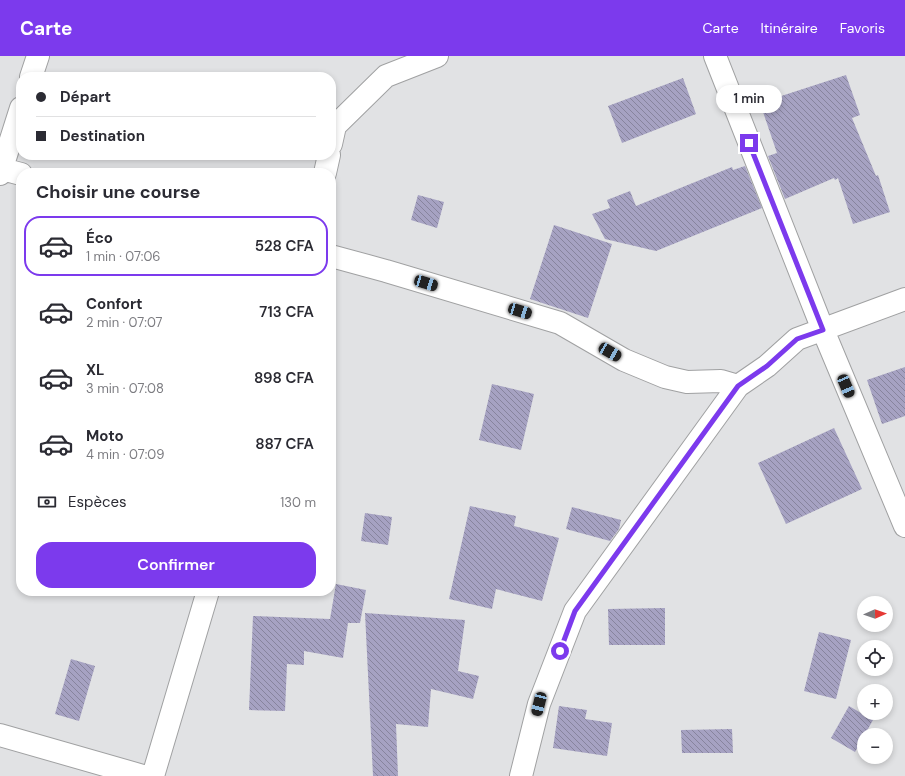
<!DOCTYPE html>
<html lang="fr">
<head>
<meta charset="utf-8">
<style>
  body { margin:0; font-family:"DM Sans",sans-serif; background:#f7f7f7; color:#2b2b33; height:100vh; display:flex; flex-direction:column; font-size:15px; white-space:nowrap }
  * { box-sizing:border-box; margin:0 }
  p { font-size:13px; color:#7c7c81 }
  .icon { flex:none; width:22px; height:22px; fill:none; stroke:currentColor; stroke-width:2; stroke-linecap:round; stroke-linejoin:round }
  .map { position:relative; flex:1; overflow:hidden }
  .details { position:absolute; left:16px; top:112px; width:320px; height:428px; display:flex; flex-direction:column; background:#fff; border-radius:16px; box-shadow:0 2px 6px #0003 }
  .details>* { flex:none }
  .top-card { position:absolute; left:16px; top:16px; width:320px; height:88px; border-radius:16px; box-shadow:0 2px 6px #0003; display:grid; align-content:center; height:88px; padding:0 20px; background:#fff }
  .needle { width:26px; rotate:88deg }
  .tools { position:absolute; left:857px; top:540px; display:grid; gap:8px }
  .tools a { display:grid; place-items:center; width:36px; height:36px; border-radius:50%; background:#fff; box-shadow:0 2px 6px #0003; font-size:20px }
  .end { position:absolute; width:18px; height:18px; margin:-9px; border:5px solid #7c3aed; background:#fff; box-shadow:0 0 0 2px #fff }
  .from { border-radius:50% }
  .bubble { position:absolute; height:28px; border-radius:14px; background:#fff; box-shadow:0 2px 6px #0003; font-size:13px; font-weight:600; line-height:28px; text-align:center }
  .car { position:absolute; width:12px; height:24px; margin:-12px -6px; border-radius:5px; box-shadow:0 0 3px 1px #0007; background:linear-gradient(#222 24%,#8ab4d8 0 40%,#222 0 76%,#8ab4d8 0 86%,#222 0) }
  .top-card b { display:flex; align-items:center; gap:14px; height:38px; font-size:15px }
  .top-card b+b { border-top:1px solid #e1e1e2 }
  .top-card i { width:10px; height:10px; background:#2b2b33 }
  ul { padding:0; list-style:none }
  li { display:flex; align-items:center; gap:12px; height:60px; margin:0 8px 6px; padding:0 12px; border:2px solid transparent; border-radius:16px }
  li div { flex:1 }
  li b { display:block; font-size:15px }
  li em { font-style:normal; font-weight:600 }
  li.current { border-color:#7c3aed }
  li>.icon { width:36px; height:36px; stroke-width:1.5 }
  h2 { padding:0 20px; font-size:18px; line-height:48px }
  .pay { display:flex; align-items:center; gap:10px; height:44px; padding:0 20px; font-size:15px }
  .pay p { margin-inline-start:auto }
  .action { display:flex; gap:8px; margin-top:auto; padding:8px 20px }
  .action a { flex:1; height:46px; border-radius:16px; background:#7c3aed; color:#fff; font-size:16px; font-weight:600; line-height:46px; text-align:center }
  header { display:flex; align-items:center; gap:24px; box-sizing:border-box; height:56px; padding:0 20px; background:#7c3aed; color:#fff }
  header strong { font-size:19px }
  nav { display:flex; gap:22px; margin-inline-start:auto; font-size:14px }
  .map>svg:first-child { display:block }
  .building { fill:url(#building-back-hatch) }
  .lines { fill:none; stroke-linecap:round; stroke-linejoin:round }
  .minor-casing { stroke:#a0a1a2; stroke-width:24 }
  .minor { stroke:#fff; stroke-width:22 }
  .route { stroke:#7c3aed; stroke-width:5 }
</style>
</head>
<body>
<header>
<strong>Carte</strong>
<nav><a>Carte</a><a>Itinéraire</a><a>Favoris</a></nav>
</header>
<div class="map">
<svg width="905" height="720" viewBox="0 0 905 720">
  <defs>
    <pattern id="building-back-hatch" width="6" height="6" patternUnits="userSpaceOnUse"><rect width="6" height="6" fill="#a6a2c2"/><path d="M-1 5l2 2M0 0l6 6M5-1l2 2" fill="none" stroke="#87849d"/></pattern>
  </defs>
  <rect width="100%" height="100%" fill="#e1e2e4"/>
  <!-- building -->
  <path class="building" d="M846 19 860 59 852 62 876 120 878 119 890 156 853 168 838 122 835 124 834 122 785 143 768 100 777 97 760 47Z
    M683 22 696 58 622 87 608 50Z
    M745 110 762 152 656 195 605 183 592 158 610 152 607 144 630 135 636 150 732 111 733 114Z
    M418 139 444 146 437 172 411 164Z
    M554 169 612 188 588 262 530 243Z
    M905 311V360L882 368 867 324Z
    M492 328 534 338 521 394 479 384Z
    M834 372 862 433 786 468 758 407Z
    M470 450 516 460 514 470 559 482 542 545 496 533 492 553 449 543Z
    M572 451 621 464 619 473 610 485 566 473Z
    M365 457 392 461 388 489 361 485Z
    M336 528 366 534 360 567H348L343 602 304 595V609L287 608 285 655 249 654 253 560 330 563Z
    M665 552V589H609L608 553Z
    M365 557 465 564 458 615 479 620 473 643 431 633 428 671 396 668 398 720H373Z
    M819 576 851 584 836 643 804 635Z
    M71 603 95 610 79 665 55 658Z
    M559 650 587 654 585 663 612 667 607 700 553 692Z
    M849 650 873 664 855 696 831 682Z
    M732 673 733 697H682L681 674Z"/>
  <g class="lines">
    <!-- minor casing -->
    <g class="minor-casing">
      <path id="minor" d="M715 0 823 274 905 470
        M31 21 38 0
        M331 88 335 70 386 20 437 0
        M2 113 21 118
        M325 117 329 99
        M0 118 21 52
        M331 200 386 215 560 267 624 304 665 321 687 326 721 325 738 330
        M0 679 143 720
        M153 720 208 535
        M521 720 539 648 575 555 738 330 767 310 797 283 905 243"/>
    </g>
    <!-- minor -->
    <use href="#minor" class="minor"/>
  </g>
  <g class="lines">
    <!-- route -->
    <path class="route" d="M560 595 575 555 738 330 767 310 797 283 823 274 749 87"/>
  </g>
</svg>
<div class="tools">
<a><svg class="needle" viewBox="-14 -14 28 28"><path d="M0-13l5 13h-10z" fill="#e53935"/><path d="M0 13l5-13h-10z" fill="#7c7c81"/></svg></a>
<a><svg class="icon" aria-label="locate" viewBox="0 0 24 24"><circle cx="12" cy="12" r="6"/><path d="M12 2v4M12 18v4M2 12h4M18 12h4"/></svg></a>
<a>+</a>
<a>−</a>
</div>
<i class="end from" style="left:560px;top:595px"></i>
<i class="end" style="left:749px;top:87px"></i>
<div class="bubble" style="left:716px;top:29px;width:66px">1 min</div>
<i class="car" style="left:426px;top:227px;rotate:107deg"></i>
<i class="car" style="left:520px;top:255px;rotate:107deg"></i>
<i class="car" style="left:610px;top:296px;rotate:120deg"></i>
<i class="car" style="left:846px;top:330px;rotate:157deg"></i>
<i class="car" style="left:539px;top:648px;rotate:194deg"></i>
<div class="top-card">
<b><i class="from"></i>Départ</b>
<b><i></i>Destination</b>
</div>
<section class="details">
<h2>Choisir une course</h2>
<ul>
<li class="current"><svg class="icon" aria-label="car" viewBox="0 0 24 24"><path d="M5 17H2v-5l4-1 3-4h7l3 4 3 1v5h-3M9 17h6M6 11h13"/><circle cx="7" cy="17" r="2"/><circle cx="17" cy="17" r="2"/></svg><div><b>Éco</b><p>1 min · 07:06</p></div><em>528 CFA</em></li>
<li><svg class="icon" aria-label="car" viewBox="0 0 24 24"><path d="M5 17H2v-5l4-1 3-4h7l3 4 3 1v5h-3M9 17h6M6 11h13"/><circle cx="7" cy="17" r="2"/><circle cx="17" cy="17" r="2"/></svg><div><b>Confort</b><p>2 min · 07:07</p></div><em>713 CFA</em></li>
<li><svg class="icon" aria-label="car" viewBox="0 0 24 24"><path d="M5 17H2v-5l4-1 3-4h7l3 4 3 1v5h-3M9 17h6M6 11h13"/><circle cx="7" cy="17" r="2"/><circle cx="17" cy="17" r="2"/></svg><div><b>XL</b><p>3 min · 07:08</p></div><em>898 CFA</em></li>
<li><svg class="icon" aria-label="car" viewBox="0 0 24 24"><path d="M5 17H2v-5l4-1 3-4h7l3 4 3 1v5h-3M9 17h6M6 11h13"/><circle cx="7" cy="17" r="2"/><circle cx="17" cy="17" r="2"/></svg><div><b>Moto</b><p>4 min · 07:09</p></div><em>887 CFA</em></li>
</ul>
<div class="pay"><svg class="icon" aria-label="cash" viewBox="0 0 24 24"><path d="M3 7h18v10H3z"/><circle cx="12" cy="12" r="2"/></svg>Espèces<p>130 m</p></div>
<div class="action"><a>Confirmer</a></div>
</section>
</div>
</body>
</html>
